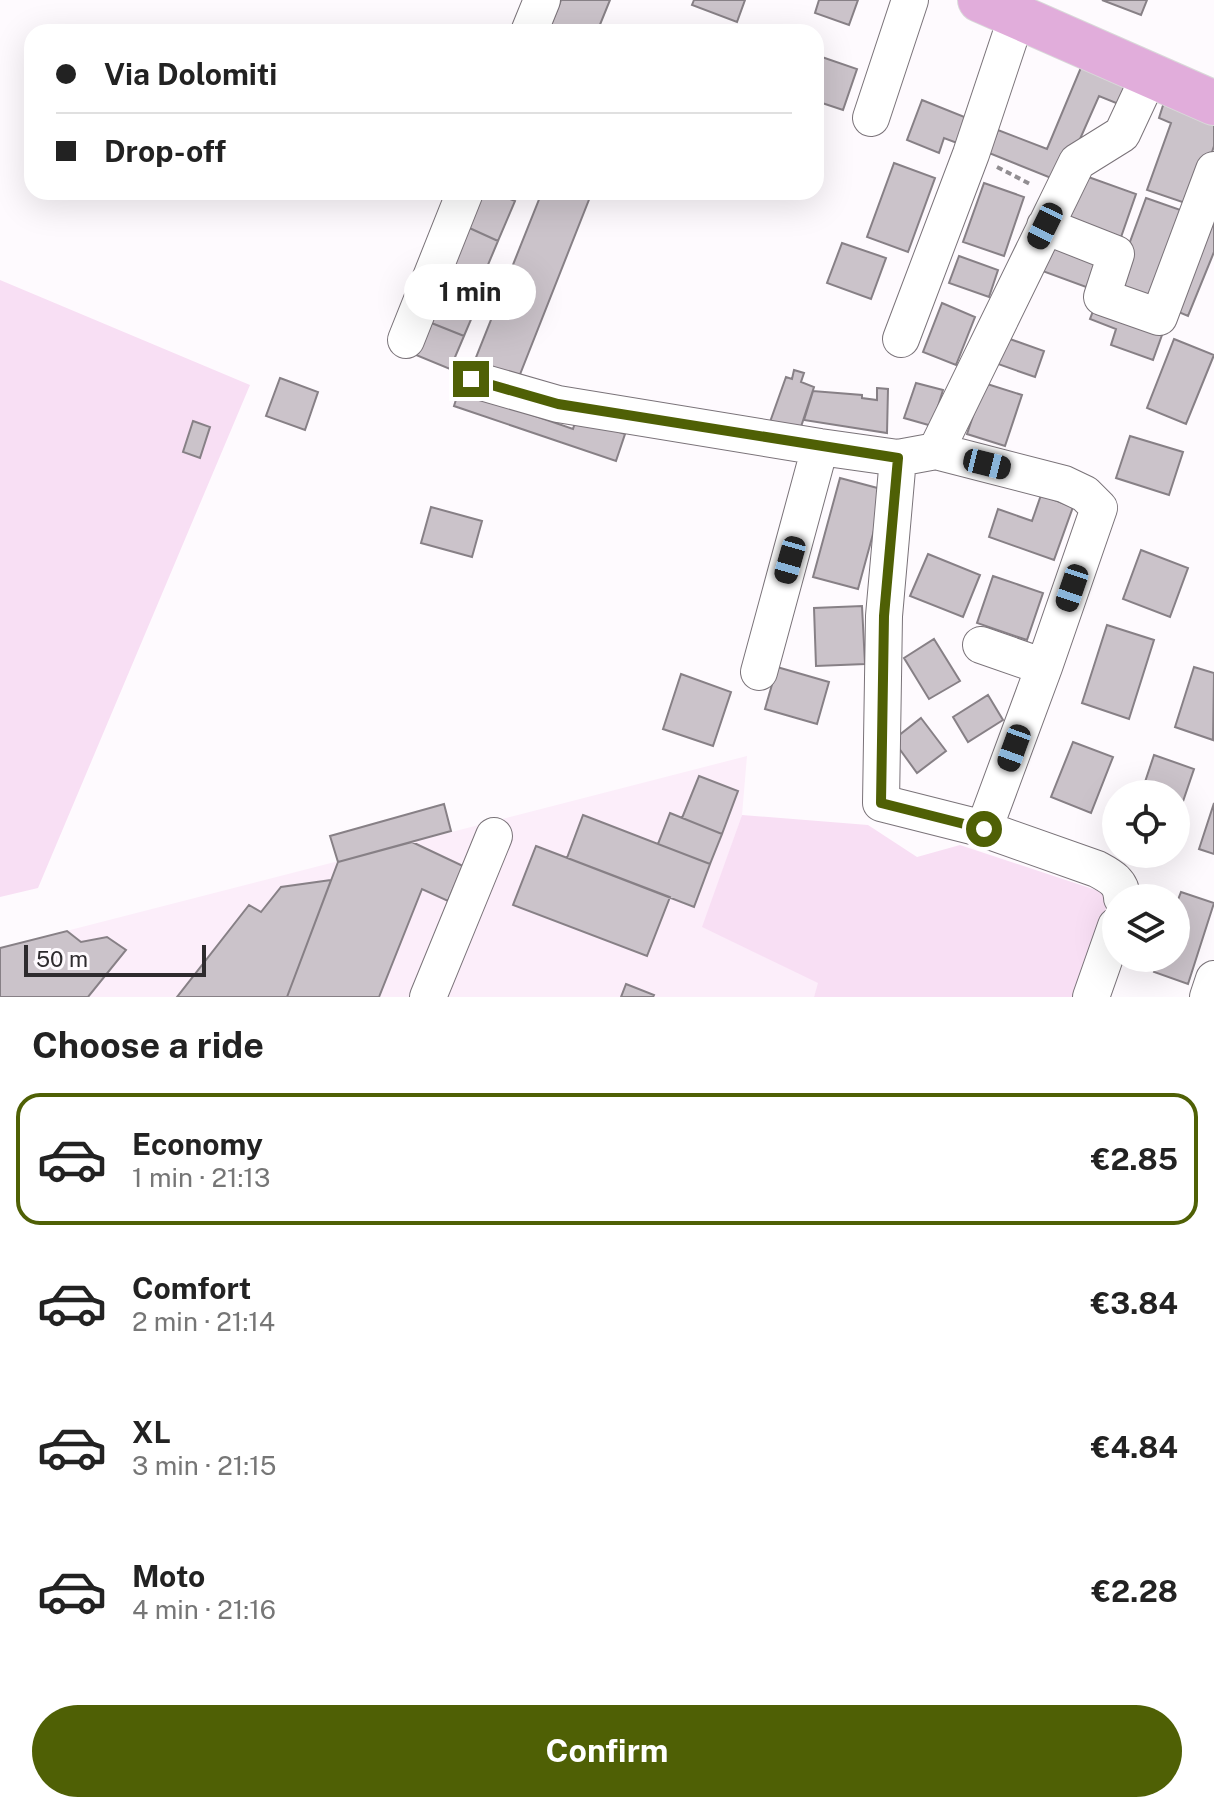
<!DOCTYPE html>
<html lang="en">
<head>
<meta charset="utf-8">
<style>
  body { margin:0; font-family:"Public Sans",sans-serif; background:#f2f2f2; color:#222; height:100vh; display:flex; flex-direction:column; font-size:30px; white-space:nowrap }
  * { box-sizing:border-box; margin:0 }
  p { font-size:26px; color:#767676 }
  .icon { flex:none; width:44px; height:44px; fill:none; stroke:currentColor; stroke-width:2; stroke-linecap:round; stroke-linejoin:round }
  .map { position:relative; height:997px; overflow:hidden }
  .sheet { display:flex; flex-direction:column; background:#fff; flex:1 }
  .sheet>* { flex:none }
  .banner { position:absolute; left:24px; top:24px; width:800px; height:176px; border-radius:24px; box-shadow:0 8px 32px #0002; display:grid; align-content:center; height:176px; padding:0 32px; background:#fff }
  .tools { position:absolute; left:1102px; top:780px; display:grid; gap:16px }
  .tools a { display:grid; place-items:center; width:88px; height:88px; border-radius:50%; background:#fff; box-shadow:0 8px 32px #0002; font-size:40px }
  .scale { position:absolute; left:24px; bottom:20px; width:182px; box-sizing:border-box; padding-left:8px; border:4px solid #2e2b2e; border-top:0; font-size:22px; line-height:28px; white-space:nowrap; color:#2e2b2e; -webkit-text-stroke:6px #fefafe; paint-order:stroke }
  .end { position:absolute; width:36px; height:36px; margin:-18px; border:10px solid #4f6005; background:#fff; box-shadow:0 0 0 4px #fff }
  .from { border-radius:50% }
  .bubble { position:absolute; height:56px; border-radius:28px; background:#fff; box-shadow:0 8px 32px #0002; font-size:26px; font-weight:700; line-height:56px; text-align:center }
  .car { position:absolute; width:24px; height:48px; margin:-24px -12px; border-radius:10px; box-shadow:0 0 6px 2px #0007; background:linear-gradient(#222 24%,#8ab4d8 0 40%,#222 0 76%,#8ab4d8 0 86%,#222 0) }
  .banner b { display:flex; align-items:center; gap:28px; height:76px; font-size:30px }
  .banner b+b { border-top:2px solid #e0e0e0 }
  .banner i { width:20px; height:20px; background:#222 }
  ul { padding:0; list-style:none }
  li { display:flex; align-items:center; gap:24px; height:132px; margin:0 16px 12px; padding:0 16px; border:4px solid transparent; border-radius:24px }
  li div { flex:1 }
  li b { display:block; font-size:30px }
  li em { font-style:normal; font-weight:700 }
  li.on { border-color:#4f6005 }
  li>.icon { width:72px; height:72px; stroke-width:1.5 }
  h2 { padding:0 32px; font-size:36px; line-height:96px }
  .cta { display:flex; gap:16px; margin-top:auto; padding:16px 32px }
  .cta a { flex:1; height:92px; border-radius:48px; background:#4f6005; color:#fff; font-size:32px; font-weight:700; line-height:92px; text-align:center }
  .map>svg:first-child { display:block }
  .built { fill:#fceefa }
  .green { fill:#f8dff4 }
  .building { fill:#cbc3ca; stroke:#878086; stroke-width:2 }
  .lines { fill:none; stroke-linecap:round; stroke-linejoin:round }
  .minor-casing { stroke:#7a7379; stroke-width:38 }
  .major-casing { stroke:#d9d9d9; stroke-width:46 }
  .path { stroke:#918d91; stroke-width:4; stroke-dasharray:6 4; stroke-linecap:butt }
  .minor { stroke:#fff; stroke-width:36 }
  .major { stroke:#e1addb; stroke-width:44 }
  .route { stroke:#4f6005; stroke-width:10 }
</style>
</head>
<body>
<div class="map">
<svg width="1214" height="997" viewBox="0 0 1214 997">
  <rect width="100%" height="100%" fill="#fefafe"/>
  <!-- built -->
  <path class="built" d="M747 756 742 815 703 927 819 983 814 997H0V948Z"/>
  <!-- green -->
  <path class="green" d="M0 280 250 385 38 888 0 897Z
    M742 815 868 825 917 857 960 845 1111 895 1077 997H814L818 983 702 927Z"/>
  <!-- building -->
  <path class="building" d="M561 0H610L597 32H548Z
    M694 0H745L737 22 692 5Z
    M819 0H858L849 25 815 13Z
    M1102 0H1147L1141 15Z
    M816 55 857 69 843 110 816 101Z
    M1082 65 1130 84 1121 105 1099 96 1061 182 989 153 998 130 1047 149Z
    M1165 99 1214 117V146L1194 206 1147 190 1171 123 1159 118Z
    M922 100 967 118 957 143 944 138 939 153 907 140Z
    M894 163 935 178 908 252 867 237Z
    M1080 174 1136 194 1120 240 1064 220Z
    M984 183 1024 197 1004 256 963 242Z
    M479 192H493L515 201 498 241 465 226Z
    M542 192H592L517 382 473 365Z
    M1146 198 1192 214 1158 308 1112 291Z
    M1214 206V252L1188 316 1169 308Z
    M465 226 498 241 482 279 449 265Z
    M1048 239 1108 261 1097 291 1037 269Z
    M842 243 886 258 871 299 827 283Z
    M959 256 998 270 989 297 949 283Z
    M443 289 478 303 464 336 429 322Z
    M1099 296 1167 321 1153 360 1111 345 1116 329 1090 319Z
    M942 303 975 317 956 365 923 352Z
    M429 322 464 336 450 369 416 355Z
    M1007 338 1044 351 1035 377 998 364Z
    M1174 339 1214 355 1186 424 1147 408Z
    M794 370 804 373 801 382 814 387 796 442 765 436 786 377 792 379Z
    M280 378 318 392 305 430 266 416Z
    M916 383 943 390 932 426 904 418Z
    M984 383 1022 395 1005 446 967 434Z
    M877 388 888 389 887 433 804 420 813 391 862 395V398L877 400Z
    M459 390 573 429 577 417 625 434 616 461 454 406Z
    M193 421 210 427 200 458 183 452Z
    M1130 436 1183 452 1169 495 1116 478Z
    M840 478 885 490 858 589 813 577Z
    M1041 495 1073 507 1054 560 989 537 998 509 1032 521Z
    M431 507 482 521 472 557 421 543Z
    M1141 550 1188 568 1170 617 1123 599Z
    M928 554 980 575 963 617 910 596Z
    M993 576 1043 593 1027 640 977 623Z
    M862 606 865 664 816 666 814 608Z
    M1107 625 1154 640 1129 719 1082 703Z
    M934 639 960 681 929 699 904 658Z
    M777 667 829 682 817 724 765 709Z
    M1194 667 1214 673 1213 740 1175 727Z
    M681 674 731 692 713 746 663 729Z
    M988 695 1003 720 968 742 953 717Z
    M921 718 946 751 917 773 893 740Z
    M1073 742 1113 757 1091 813 1051 797Z
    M1154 755 1194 769 1176 822V794H1141Z
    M699 776 738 791 722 834 682 818Z
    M1214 803V854L1199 849Z
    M444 804 451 831 338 862 330 836Z
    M670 813 722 834 710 864 658 844Z
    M583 815 710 864 694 907 567 858Z
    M412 842 463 866 448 901 422 889 379 997H287L338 862Z
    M536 846 670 897 647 956 513 905Z
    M331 880 287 997H177L249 905 261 912 281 887Z
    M1181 892 1214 903 1188 984 1154 972 1159 958H1176V905Z
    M67 931 81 942 107 937 126 950 88 997H0V948Z
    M626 984 654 995 653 997H621Z"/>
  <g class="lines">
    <!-- minor casing -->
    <g class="minor-casing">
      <path id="minor" d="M529 32 542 0
        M871 118 910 0
        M1045 226 1116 254 1102 297 1159 317 1214 170
        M901 339 971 154 1017 16
        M406 340 465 192
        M471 379 558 404 820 447 898 458 936 451 1064 484 1085 494 1099 508 1044 667 984 829
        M936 451 1077 162 1122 134 1150 74
        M898 458 884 616 881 803 984 829 1097 869C1110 876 1122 882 1122 898
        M981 645 1044 667
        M759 672 820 447
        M428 997 494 836
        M1091 997 1116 926
        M1208 997 1214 979"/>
    </g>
    <!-- major casing -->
    <g class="major-casing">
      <path id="major" d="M980 0 1214 103"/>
    </g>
    <!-- path -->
    <path class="path" d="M997 167 1032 185"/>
    <!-- minor -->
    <use href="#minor" class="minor"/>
    <!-- major -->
    <use href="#major" class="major"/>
  </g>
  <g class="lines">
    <!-- route -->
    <path class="route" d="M471 379 558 404 898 458 884 616 881 803 984 829"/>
  </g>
</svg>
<div class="tools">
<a><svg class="icon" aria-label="locate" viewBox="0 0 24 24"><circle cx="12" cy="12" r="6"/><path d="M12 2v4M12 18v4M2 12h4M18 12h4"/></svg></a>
<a><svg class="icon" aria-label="layers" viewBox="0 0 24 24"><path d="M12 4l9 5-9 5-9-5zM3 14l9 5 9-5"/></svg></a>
</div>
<div class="scale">50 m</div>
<i class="end from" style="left:984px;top:829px"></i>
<i class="end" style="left:471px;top:379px"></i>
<div class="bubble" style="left:404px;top:264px;width:132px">1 min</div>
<i class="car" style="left:1045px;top:226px;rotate:206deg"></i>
<i class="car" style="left:987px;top:464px;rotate:104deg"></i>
<i class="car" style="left:790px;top:560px;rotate:196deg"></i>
<i class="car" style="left:1072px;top:588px;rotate:199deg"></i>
<i class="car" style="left:1014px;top:748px;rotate:200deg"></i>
<div class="banner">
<b><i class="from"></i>Via Dolomiti</b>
<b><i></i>Drop-off</b>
</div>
</div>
<section class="sheet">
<h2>Choose a ride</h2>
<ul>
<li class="on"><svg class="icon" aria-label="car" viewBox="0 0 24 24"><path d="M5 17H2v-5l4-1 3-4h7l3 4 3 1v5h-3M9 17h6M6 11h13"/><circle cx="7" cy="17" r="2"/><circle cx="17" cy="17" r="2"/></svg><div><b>Economy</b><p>1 min · 21:13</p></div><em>€2.85</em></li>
<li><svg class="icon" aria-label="car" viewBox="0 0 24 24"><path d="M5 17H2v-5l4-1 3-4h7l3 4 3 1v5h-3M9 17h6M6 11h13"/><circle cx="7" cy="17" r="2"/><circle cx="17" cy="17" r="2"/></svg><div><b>Comfort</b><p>2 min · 21:14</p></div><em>€3.84</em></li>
<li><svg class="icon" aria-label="car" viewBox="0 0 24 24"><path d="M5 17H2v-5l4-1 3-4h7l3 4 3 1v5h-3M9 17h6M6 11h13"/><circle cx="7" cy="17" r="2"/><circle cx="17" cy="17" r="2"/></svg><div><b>XL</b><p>3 min · 21:15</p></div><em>€4.84</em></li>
<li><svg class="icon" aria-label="car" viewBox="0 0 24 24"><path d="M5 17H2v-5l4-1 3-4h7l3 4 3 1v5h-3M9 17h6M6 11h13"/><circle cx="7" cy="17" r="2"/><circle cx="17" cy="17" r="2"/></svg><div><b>Moto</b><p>4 min · 21:16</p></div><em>€2.28</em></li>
</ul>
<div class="cta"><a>Confirm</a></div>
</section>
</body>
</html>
